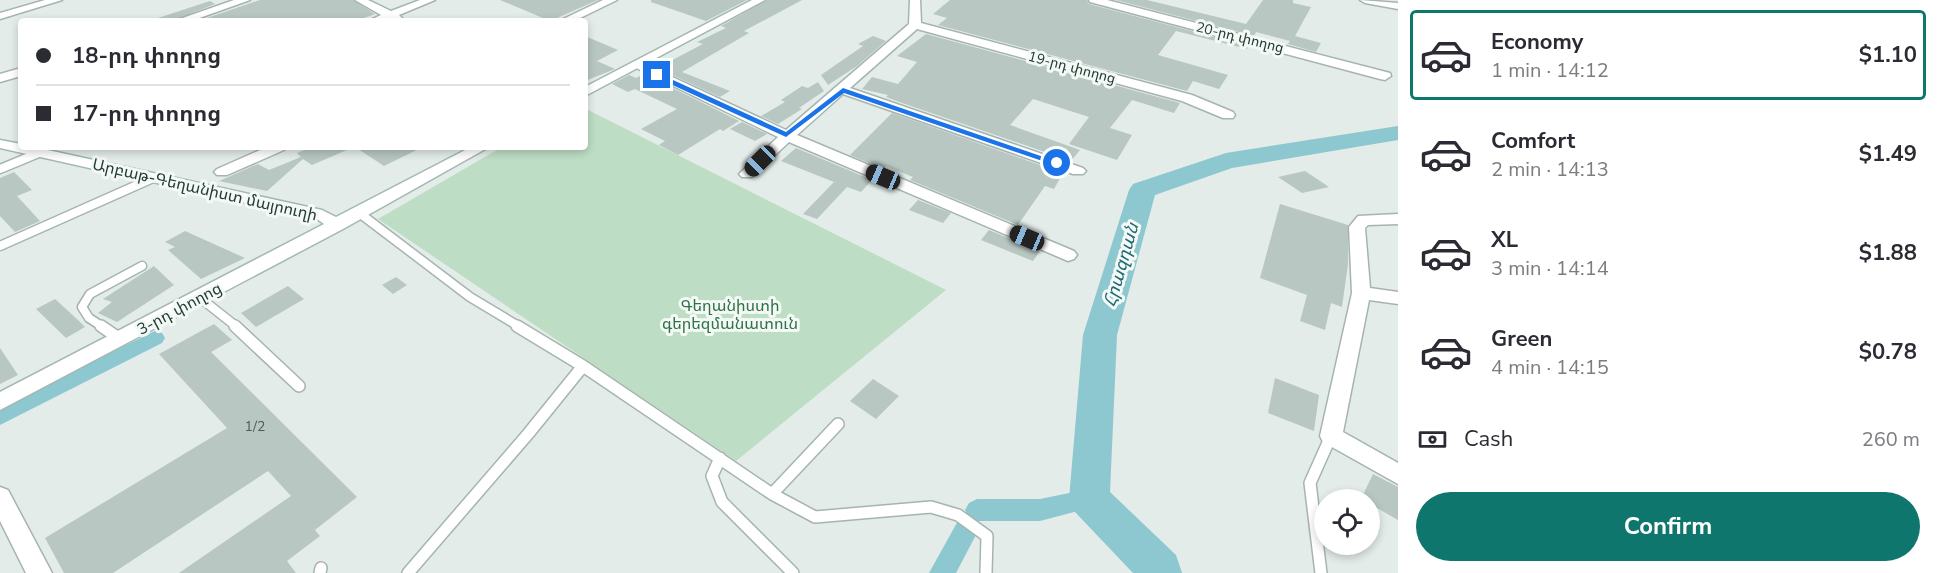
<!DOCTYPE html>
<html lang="en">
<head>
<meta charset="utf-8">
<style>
  body { margin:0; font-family:"Nunito Sans","Noto Sans Armenian",sans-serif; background:#f2f2f3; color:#2b2b33; height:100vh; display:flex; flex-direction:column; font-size:22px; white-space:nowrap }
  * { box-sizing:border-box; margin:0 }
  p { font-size:20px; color:#7c7c81 }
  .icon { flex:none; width:33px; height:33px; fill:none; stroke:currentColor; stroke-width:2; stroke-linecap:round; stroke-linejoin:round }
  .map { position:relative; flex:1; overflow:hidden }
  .sheet { display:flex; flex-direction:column; background:#fff; width:540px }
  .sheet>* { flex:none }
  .hud { position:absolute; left:18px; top:18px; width:570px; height:132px; border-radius:6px; box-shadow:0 3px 9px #0003; display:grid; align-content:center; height:132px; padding:0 18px; background:#fff }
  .tools { position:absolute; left:1314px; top:489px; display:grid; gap:12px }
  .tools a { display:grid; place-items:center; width:66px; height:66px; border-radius:50%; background:#fff; box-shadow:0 3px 9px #0003; font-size:30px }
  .end { position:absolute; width:27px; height:27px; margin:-14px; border:8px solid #1a73e8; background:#fff; box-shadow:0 0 0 3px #fff }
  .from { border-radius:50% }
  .car { position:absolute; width:18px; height:36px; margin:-18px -9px; border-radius:8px; box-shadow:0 0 4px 2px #0007; background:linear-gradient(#222 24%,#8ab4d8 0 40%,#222 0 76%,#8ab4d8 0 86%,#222 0) }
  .hud b { display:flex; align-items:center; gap:21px; height:57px; font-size:22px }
  .hud b+b { border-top:2px solid #e1e1e2 }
  .hud i { width:15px; height:15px; background:#2b2b33 }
  ul { padding:10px 0 0; list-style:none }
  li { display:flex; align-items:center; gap:18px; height:90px; margin:0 12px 9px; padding:0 6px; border:3px solid transparent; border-radius:6px }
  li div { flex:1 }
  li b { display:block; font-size:22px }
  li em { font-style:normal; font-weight:700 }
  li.current { border-color:#0f766e }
  li>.icon { width:54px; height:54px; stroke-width:1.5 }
  .pay { display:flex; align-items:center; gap:15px; height:66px; padding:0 18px; font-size:22px }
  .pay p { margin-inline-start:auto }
  .button { display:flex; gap:12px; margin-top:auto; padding:12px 18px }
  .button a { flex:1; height:69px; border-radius:36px; background:#0f766e; color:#fff; font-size:24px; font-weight:700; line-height:69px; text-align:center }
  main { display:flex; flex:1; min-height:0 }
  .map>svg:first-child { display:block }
  .green { fill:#bdddc5 }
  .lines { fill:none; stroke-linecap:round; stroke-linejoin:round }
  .canal { fill:#8dc7d0; fill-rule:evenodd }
  .river { fill:#8dc7d0; fill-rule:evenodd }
  .building { fill:#b8c7c1 }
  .lane-far1-casing { stroke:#a6b4af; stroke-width:11 }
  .lane-casing { stroke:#a6b4af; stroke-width:14 }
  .street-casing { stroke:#a6b4af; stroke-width:3 }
  .secondary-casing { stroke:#a2b8b0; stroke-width:3 }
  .lane-far1 { stroke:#fff; stroke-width:8 }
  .lane { stroke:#fff; stroke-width:11 }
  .street { fill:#fff; fill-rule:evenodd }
  .secondary { fill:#fff; fill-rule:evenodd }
  .route { fill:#1a73e8 }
  .labels { text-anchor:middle; stroke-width:6; stroke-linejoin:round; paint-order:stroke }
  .far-street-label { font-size:14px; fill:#233d36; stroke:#f4f9f6 }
  .number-label { font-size:14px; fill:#486059 }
  .street-label { font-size:16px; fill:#233d36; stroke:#f4f9f6 }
  .park-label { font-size:16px; fill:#2f7348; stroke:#f4f9f6 }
  .water-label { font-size:18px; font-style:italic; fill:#1f6b78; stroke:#f4f9f6 }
</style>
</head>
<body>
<main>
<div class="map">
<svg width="1398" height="573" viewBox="0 0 1398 573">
  <rect width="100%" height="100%" fill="#e3ece8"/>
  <!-- green -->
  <path class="green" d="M588 110 946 290 736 461 378 219 502 147H585V112Z"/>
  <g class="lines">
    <!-- canal -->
    <path class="canal" d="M155 331 162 333 165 338 162 343 0 425V406Z
      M1089 489 1097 492 1101 499 1097 506 1040 521H977L969 517 965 510 969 503 977 499H1040Z
      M967 518 976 521 979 529 956 573H929L958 521Z
      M1160 558 1178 565 1182 573H1149L1147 570 1151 562Z"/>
    <!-- river -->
    <path class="river" d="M1398 126V140L1232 168 1155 195 1117 335 1110 492 1176 555 1182 573H1133L1075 512 1069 499 1083 335 1129 190 1133 184 1226 153Z"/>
  </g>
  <!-- building -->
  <path class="building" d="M260 0H353L375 14 356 21H198Z
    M500 0H598L550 21Z
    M651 0H747L706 21 651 2Z
    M767 0H802L744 31 749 33 682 72 730 91 720 97 657 68 703 44 697 42 726 28 721 26Z
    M950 0H1087L1089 4 1248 46 1247 49 1176 31 1158 55 1228 75 1219 89 1193 81 1187 91 938 25 947 18 933 14Z
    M1116 0H1147L1246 24 1263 0H1293V3L1311 7 1295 36 1321 43 1316 52 1288 44 1290 41 1256 32 1254 36Z
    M210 1 215 4 172 21H159L158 18Z
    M926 34 1180 103 1174 113 1132 100 1110 128 1132 135 1117 160 1069 144 1089 117 1033 99 1010 125 1080 150 1071 161 902 103 886 97 888 95 862 89 872 77 898 84 917 62 897 56Z
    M585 36 618 50 597 61 615 69 585 81Z
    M873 36 886 41 857 66 828 85 821 75 863 46 858 44Z
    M644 74 707 105 739 121 723 131 720 129 678 155 659 145 665 141 641 129 677 109 635 89 628 92 612 84 629 75 636 78Z
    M818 82 824 91 799 108 802 109 778 124 761 116 785 102 781 100 802 86 808 88Z
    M892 113 1063 173 1054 189 1045 186 1018 225 910 180 913 177 886 166 883 169 850 155Z
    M742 122 767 134 755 141 730 129Z
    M312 147H354L312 165 303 159 267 191 219 181 258 164 269 170 301 157 297 153Z
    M355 147H423L384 166Z
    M796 148 872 180 861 192 847 187 817 219 803 214 834 182 781 161Z
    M1305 171 1329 187 1302 193 1278 177Z
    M14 172 32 190 17 196 40 221 15 232 0 216V178Z
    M918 200 951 213 943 223 909 210Z
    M1280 204 1348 225V264L1342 307 1331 303 1325 330 1300 321 1307 295 1260 278Z
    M989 230 1040 251 1033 261 981 240Z
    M185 231 245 258 201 279 168 250 175 247 165 242Z
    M154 266 174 285 117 322 98 313 112 302 103 299Z
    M396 277 407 285 393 294 382 285Z
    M288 286 304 299 256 327 241 313Z
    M55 299 78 320 85 327 66 338 36 309Z
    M214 324 232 340 211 352 357 497 315 530 320 536 287 561 296 573H179L291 496 268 471 113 573H64L45 538 227 428 159 354Z
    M0 348 18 375 0 384Z
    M1275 378 1319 395 1314 431 1268 413Z
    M873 379 899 396 876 419 850 401Z
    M1373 474 1398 487V520L1370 504V500L1361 499Z"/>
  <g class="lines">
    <!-- lane-far1 casing -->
    <g class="lane-far1-casing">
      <path id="lane-far1" d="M0 169 41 152
        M358 212 470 297 520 327
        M0 246 153 178
        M199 297 237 327
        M103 327 89 318 82 307 90 294 142 266"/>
    </g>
    <!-- lane casing -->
    <g class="lane-casing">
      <path id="lane" d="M101 326 120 339
        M235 326 299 386
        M517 326 583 366 772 494 815 517 931 507 958 515 987 536 986 573
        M720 458 712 476 722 502 793 573
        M772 494 838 424
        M320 573 321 568
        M408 573 528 434 583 366
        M1321 573 1310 483 1331 436"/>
    </g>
    <!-- street casing -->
    <g class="street-casing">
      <path id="street" d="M45 0H62L0 19V13Z
        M234 0H250L191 21H174Z
        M355 0H368L391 11 420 0H435L399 15 402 18 398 21 389 19 368 21 381 15Z
        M603 0H617L574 21H559Z
        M910 0H920L921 23 1192 95 1233 112 1235 115 1233 118H1223L1182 101 917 29 850 88 1083 168 1086 171 1083 174H1073L843 94 797 135 1074 251 1077 255 1074 259 1068 261 789 142 752 177H742L739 174 742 171 778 137 630 65 636 61 640 62 786 130 909 24Z
        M1089 0H1107L1390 73 1391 76 1385 80 1380 79 1090 2Z
        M1360 0 1398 3V9L1365 3Z
        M21 68V76L0 82V74Z
        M267 147H286L284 150 227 175H217L214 172 217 169Z
        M1398 214V224L1368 225 1365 228 1370 288 1398 292V304L1369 300 1343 432 1398 463V484L1323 442 1320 436 1352 293 1349 227 1358 216Z
        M0 487 8 490 52 573H26L0 521Z"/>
    </g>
    <!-- secondary casing -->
    <g class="secondary-casing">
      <path id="secondary" d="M752 0H765L585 96V87Z
        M0 140 21 144V147H34L322 210 336 217 471 147H489L343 229 0 410V392L324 224 317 219 0 148Z"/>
    </g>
    <!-- lane-far1 -->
    <use href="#lane-far1" class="lane-far1"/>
    <!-- lane -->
    <use href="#lane" class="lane"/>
    <!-- street -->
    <use href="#street" class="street"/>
    <!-- secondary -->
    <use href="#secondary" class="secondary"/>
  </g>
  <!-- route -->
  <path class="route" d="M655 74H660L786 132 843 88 1061 163 1054 165 844 93 786 137 655 77Z"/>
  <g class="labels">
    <!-- far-street labels -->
    <g class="far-street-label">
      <text transform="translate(1240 37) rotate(14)" y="5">20-րդ փողոց</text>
      <text transform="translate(1072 67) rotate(15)" y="5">19-րդ փողոց</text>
    </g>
    <!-- number labels -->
    <g class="number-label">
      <text x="255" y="431">1/2</text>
    </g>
    <!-- street labels -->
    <g class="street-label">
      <text transform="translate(205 189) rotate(13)" y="6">Արբաթ-Գեղանիստ մայրուղի</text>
      <text transform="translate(179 308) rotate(-28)" y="6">3-րդ փողոց</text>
    </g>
    <!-- park labels -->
    <g class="park-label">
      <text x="730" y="311">Գեղանիստի<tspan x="730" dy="18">գերեզմանատուն</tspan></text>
    </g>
    <!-- water labels -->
    <g class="water-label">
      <text transform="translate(1121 265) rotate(-74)" y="6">Հրազդան</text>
    </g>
  </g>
</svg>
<div class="tools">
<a><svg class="icon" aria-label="locate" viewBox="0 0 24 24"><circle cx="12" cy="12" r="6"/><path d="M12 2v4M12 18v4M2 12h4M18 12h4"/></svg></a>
</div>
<i class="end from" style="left:1057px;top:163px"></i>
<i class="end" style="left:657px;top:75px"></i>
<i class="car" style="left:760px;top:161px;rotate:225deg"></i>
<i class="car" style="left:883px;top:177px;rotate:293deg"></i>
<i class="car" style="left:1027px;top:238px;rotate:293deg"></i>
<div class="hud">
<b><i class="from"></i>18-րդ փողոց</b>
<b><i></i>17-րդ փողոց</b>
</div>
</div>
<section class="sheet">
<ul>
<li class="current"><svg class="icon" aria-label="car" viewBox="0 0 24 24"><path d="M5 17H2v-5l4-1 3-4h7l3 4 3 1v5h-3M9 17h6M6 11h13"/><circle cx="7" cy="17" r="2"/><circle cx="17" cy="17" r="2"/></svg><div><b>Economy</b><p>1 min · 14:12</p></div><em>$1.10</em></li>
<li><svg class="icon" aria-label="car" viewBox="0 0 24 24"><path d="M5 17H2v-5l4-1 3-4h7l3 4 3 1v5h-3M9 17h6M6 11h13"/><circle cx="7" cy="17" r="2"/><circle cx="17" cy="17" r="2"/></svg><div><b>Comfort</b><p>2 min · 14:13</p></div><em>$1.49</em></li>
<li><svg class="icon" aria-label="car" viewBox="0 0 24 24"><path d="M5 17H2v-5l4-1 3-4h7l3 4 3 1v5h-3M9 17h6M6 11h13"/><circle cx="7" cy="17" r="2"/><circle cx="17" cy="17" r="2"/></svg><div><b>XL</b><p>3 min · 14:14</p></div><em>$1.88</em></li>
<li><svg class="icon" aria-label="car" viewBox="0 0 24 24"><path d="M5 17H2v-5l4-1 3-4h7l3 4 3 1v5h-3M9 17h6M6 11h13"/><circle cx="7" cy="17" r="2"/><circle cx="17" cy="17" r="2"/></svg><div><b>Green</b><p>4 min · 14:15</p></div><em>$0.78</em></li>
</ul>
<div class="pay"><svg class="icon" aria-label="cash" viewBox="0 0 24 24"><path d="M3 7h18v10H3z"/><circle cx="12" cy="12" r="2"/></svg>Cash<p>260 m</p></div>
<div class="button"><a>Confirm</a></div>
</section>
</main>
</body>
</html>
